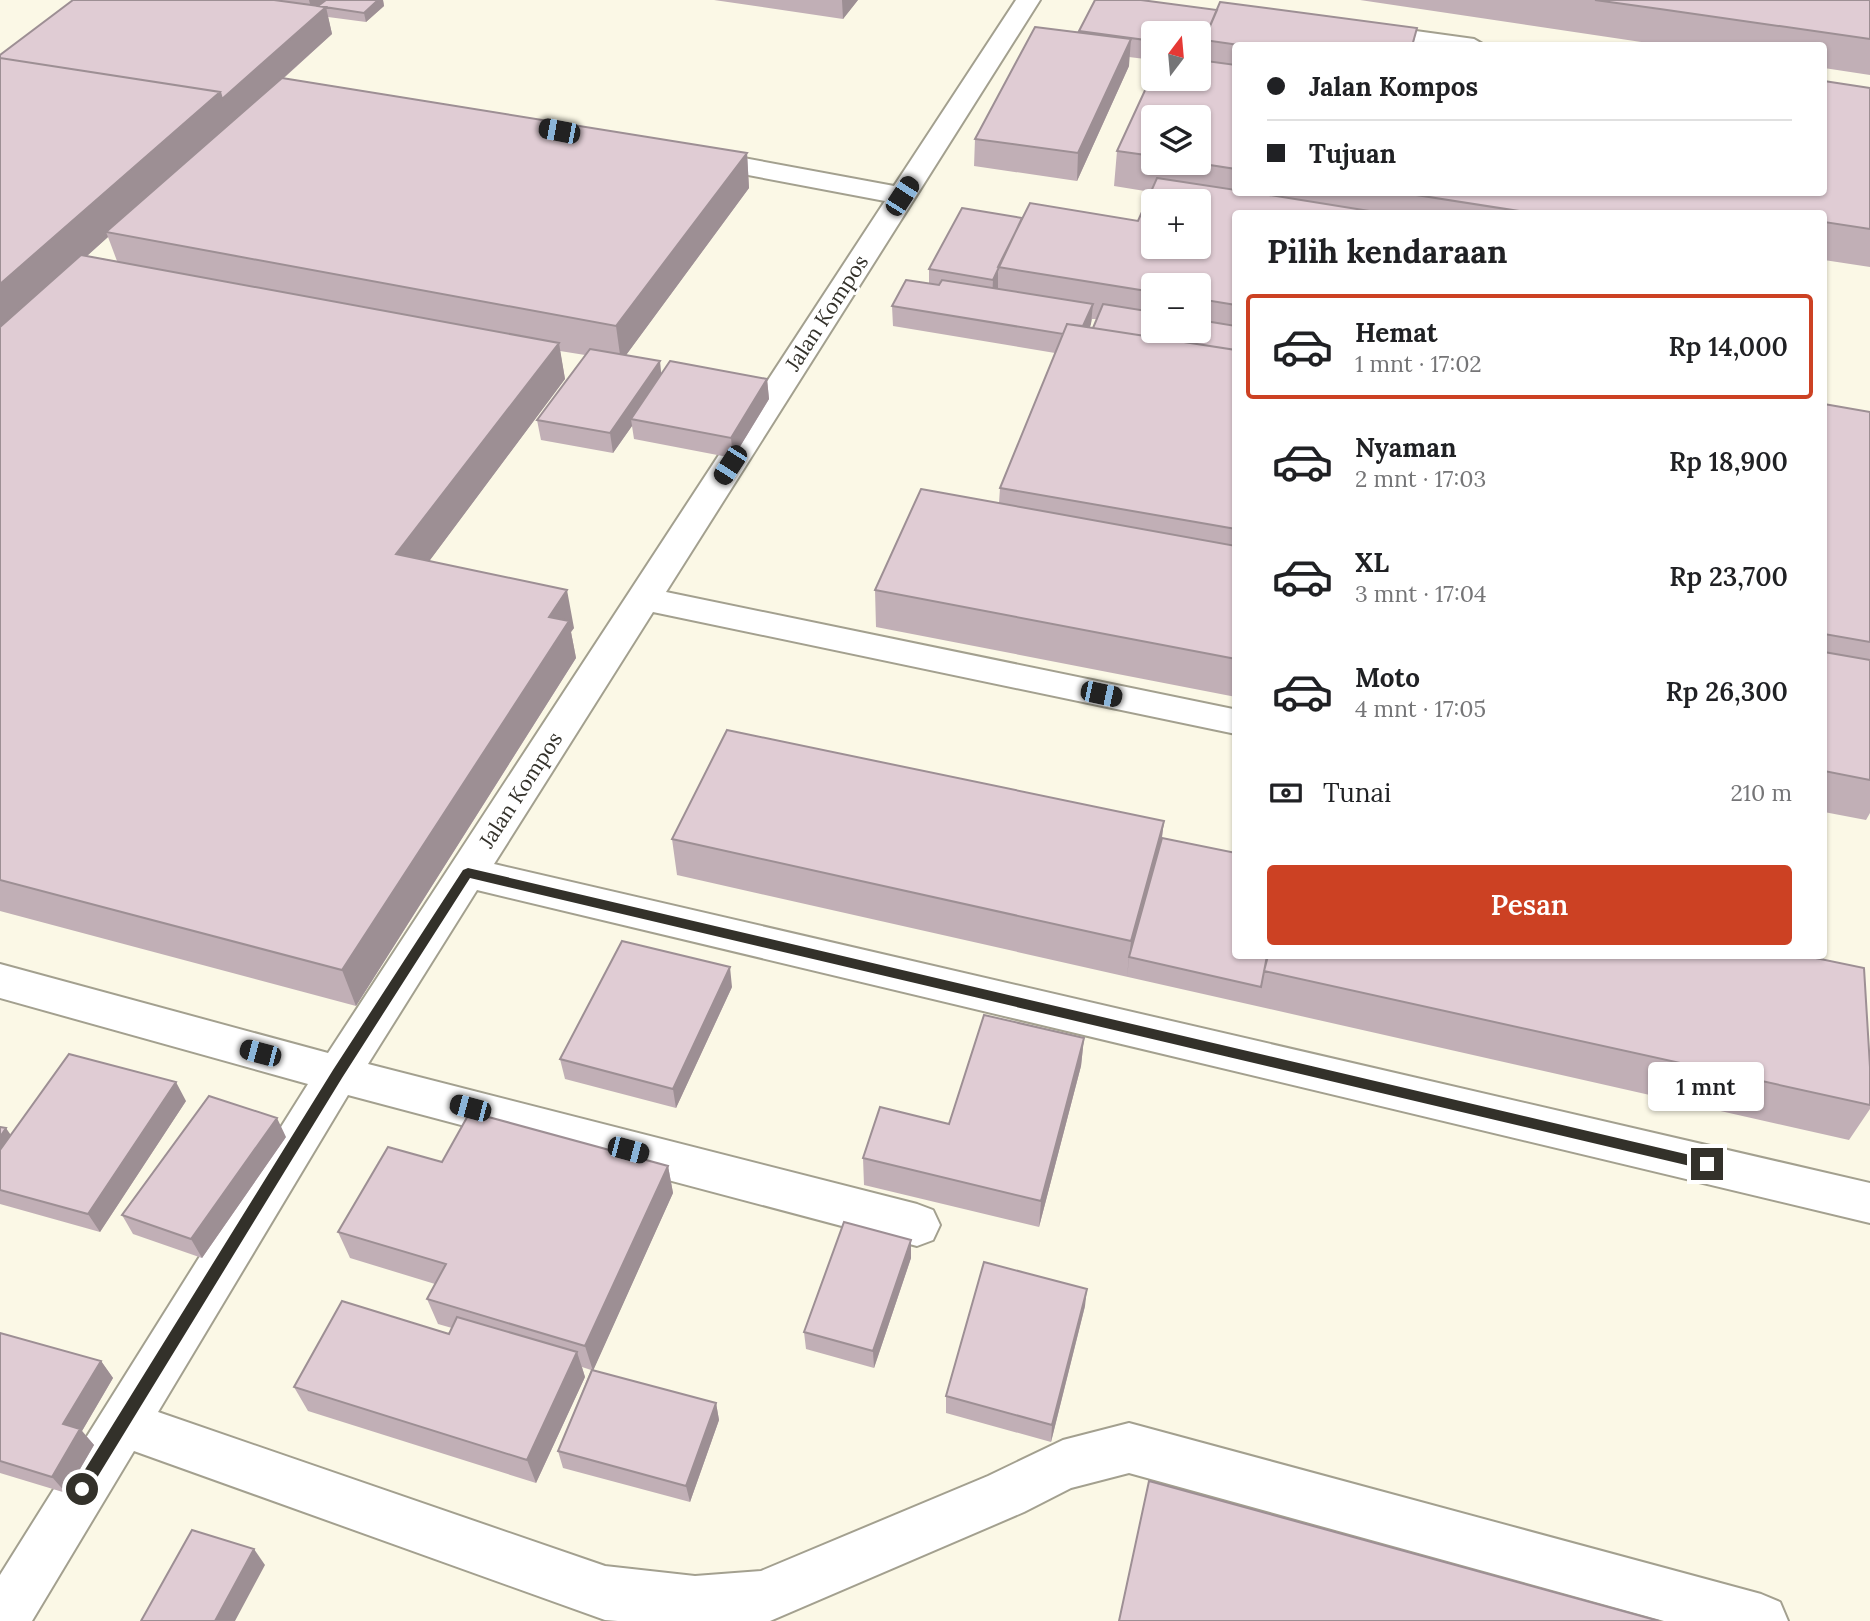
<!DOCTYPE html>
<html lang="id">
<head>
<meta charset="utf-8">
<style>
  body { margin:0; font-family:Lora,serif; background:#f2f2f2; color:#202124; height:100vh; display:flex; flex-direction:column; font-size:26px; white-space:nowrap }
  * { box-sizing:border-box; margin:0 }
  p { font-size:23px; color:#757577 }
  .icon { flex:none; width:38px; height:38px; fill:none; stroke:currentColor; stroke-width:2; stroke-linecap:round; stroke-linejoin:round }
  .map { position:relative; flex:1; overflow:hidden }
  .drawer { position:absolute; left:1232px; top:210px; width:595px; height:749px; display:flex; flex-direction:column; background:#fff; border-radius:7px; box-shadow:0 2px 5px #0004 }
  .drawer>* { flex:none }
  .banner { position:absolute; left:1232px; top:42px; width:595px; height:154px; border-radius:7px; box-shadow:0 2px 5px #0004; display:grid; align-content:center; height:154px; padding:0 35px; background:#fff }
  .needle { width:46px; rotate:16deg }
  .controls { position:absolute; left:1141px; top:21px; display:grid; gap:14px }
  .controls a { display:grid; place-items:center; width:70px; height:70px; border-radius:7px; background:#fff; box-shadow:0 2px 5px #0004; font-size:35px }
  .end { position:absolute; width:32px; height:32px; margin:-16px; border:9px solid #33312a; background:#fff; box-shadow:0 0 0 4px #fff }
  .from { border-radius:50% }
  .bubble { position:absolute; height:49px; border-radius:7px; background:#fff; box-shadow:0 2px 5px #0004; font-size:23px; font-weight:600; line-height:49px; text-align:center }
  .car { position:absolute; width:21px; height:42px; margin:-21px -10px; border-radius:9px; box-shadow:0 0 5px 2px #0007; background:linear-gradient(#222 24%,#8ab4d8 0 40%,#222 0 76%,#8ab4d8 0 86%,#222 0) }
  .banner b { display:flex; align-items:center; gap:24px; height:66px; font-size:26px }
  .banner b+b { border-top:2px solid #e0e0e0 }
  .banner i { width:18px; height:18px; background:#202124 }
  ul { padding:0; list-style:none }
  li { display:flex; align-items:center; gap:21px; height:105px; margin:0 14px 10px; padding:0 21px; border:4px solid transparent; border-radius:7px }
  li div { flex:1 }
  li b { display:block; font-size:26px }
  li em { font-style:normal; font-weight:600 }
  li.current { border-color:#cc4123 }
  li>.icon { width:63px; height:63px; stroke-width:1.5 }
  h2 { padding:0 35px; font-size:32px; line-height:84px }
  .pay { display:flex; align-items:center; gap:18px; height:77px; padding:0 35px; font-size:26px }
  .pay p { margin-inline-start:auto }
  .primary-button { display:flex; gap:14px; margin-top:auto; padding:14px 35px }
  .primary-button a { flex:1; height:80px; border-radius:7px; background:#cc4123; color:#fff; font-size:28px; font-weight:600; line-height:80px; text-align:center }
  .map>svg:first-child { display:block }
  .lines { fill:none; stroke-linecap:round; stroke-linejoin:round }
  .minor-casing { stroke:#a3a08f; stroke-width:4 }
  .minor { fill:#fff; fill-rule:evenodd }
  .wall { fill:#c1afb6; fill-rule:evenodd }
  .shaded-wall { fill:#9d8f94 }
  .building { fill:#e0ccd4; stroke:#9d8f94; stroke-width:2; fill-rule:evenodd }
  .route { fill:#33312a }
  .labels { text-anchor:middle; stroke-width:5; stroke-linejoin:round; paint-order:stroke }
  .street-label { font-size:21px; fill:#33312a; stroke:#fff }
</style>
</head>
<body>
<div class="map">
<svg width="1870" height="1621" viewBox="0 0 1870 1621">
  <rect width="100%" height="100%" fill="#fbf8e6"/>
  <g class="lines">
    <!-- minor casing -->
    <g class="minor-casing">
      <path id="minor" d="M1016 0H1040L666 592 1233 709 1236 734 653 612 494 864 1870 1183V1223L477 890 368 1064 917 1204 933 1210 940 1225 933 1240 917 1246 348 1095 158 1412 605 1566 695 1576 761 1571 988 1476 1063 1440 1129 1423 1761 1594 1780 1602 1788 1621H1664L1129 1473 1071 1488 1024 1512 770 1621H618L605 1620 134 1451 32 1621H0V1575L308 1084 0 998V964L328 1053 885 201 695 165 686 163 682 157 686 151 695 149 894 186Z
        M1365 24 1474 39 1486 46H1418L1357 36 1353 31 1357 26Z"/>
    </g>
    <!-- minor -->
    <use href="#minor" class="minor"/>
  </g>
  <!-- wall -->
  <path class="wall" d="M73 0H383L384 6 366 22 328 17 332 34 284 78 747 153 749 188 626 355 661 374 767 379 769 399 733 458 634 439 632 426 613 453 541 440 537 420 585 355 560 351 565 379 429 561 574 628 571 632 576 658 356 1006 0 911V55ZM108 237 117 261 87 256Z
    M714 0H858L843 19Z
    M1095 0H1141L1217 10 1220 2 1417 28 1413 46H1236V192H1824V81L1870 88V267L1824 260V214H1236V697L876 627 875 590 921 489 999 503 1000 488 1055 353 893 326 892 306 906 280 929 284V269L962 208 1022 218 1030 203 1138 221 1151 192 1114 186 1117 151 1153 73V79H1199V33H1153V60L1129 57V66L1077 181 974 166 975 139 1035 27 1079 32ZM1153 117H1199V163H1153ZM1153 201H1199V247H1153ZM1153 285H1199V331H1153ZM1092 319H1097L1093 328 1090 327Z
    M1360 0H1870V75L1824 68V46H1668Z
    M1824 404 1870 412V813L1866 820 1824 812Z
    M1164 821 1162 838 1870 1067V1109L1849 1140 677 875 672 839Z
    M732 987 676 1108 565 1079 560 1059Z
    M1084 1038 1081 1066 1039 1227 864 1185 863 1158 949 1124Z
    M186 1101 100 1232 0 1204V1127L11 1135Z
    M286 1137 202 1258 133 1234 122 1215Z
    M442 1162 668 1166 673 1193 593 1370 716 1403 719 1420 690 1502 563 1468 558 1451 591 1370 582 1367 585 1377 536 1483 308 1411 294 1387 449 1334 452 1328 438 1324 427 1299 435 1284 350 1258 338 1232Z
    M911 1240V1258L874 1368 806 1349 804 1332Z
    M1085 1306 1051 1442 946 1413V1396Z
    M0 1333 101 1361 113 1378 82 1431 94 1445 66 1493 0 1473Z"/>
  <!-- shaded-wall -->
  <path class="shaded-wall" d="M309 0H330L313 16Z
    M378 0H383L384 6 366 22 364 13Z
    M842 0H858L843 19Z
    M326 7 332 34 112 233 106 232 108 237 0 334V284L220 92Z
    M1131 39 1129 66 1077 181 1078 153Z
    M747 153 749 188 621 362 616 326Z
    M998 269V289L992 299 993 280Z
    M1093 304 1091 324 1077 357 1078 337Z
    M559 343 565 379 407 591 396 554Z
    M660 361 662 381 631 419 632 426 613 453 610 433Z
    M767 379 769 399 733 458 731 438Z
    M567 590 574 628 571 632 576 658 356 1006 342 970 549 617Z
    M1164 821 1159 858 1129 957 1127 977 1131 941Z
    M730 967 732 987 676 1108 673 1089Z
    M1084 1038 1081 1066 1039 1227 1041 1201Z
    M176 1082 186 1101 100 1232 88 1214Z
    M277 1118 286 1137 202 1258 191 1239Z
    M6 1128 19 1147 0 1173V1137Z
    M668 1166 673 1193 593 1371 585 1346Z
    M911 1240V1258L874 1368 873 1351Z
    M1087 1289 1085 1306 1051 1442 1052 1425Z
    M577 1352 585 1377 536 1483 527 1460Z
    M101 1361 113 1378 82 1431 94 1445 66 1493 52 1477 63 1424Z
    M716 1403 719 1420 690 1502 686 1486Z
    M254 1549 265 1565 235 1621H215Z"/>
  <!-- building -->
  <path class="building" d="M73 0H274L326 7 222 99 220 92 0 58V55Z
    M326 0H378L364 13 318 6Z
    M1095 0H1141L1217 10 1204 40 1203 48 1199 47V33H1153V41L1079 31Z
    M1595 0H1870V39L1660 9Z
    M1220 2 1417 28 1412 46H1246L1204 40Z
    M1035 27 1131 39 1078 153 975 139Z
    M0 58 220 92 0 284Z
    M1199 60 1236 65V169L1197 163H1199V117H1153V156L1117 151 1153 73V79H1199Z
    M282 78 747 153 616 326 106 232Z
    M1824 81 1870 88V229L1824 222V214H1538L1397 192H1824Z
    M1157 178 1236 190V192H1251L1388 214H1236V305L1199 299V285H1153V292L998 267 1030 203 1138 221ZM1153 201H1199V247H1153Z
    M962 208 1022 218 993 280 929 269Z
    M81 255 559 343 396 554 567 590 549 617 569 621 342 970 0 880V327Z
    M906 280 939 285 942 280 1093 304 1083 326 1067 324 1063 334 892 306Z
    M1103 304 1153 312V331H1199V320L1236 326V350L1093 328Z
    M1067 324 1236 350V529L1000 488Z
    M590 349 660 361 610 433 537 420Z
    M670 361 767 379 731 438 631 419Z
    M1824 404 1870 412V642L1824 634Z
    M921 489 1236 546V659L875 590Z
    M1824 652 1870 660V780L1824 771Z
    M727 730 1164 821 1131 941 672 839Z
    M1162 838 1236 853V956H1267L1261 987 1129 957Z
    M622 941 730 967 673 1089 560 1059Z
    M1268 956H1806L1864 968 1870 1067V1105L1264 971Z
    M984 1015 1084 1038 1041 1201 863 1158 880 1107 949 1124Z
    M69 1054 176 1082 88 1214 0 1190V1150Z
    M209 1096 277 1118 191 1239 122 1215Z
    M470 1112 668 1166 585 1346 427 1299 446 1264 338 1232 388 1147 442 1162Z
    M0 1127 6 1128 0 1137Z
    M844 1222 911 1240 873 1351 804 1332Z
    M984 1262 1087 1289 1052 1425 946 1396Z
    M342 1301 449 1334 457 1317 577 1352 527 1460 294 1387Z
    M0 1333 101 1361 63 1424 80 1429 52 1477 0 1461Z
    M592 1370 716 1403 686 1486 558 1451Z
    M1149 1481 1659 1621H1119Z
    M192 1530 254 1549 215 1621H141Z"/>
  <!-- route -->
  <path class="route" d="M468 868 1707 1159 1713 1164 1707 1170 470 878 342 1078 87 1494H76V1484L333 1070 463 870Z"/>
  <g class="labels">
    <!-- street labels -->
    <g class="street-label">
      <text transform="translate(827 313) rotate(-57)" y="7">Jalan Kompos</text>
      <text transform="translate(521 790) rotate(-57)" y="7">Jalan Kompos</text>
    </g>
  </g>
</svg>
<div class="controls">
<a><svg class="needle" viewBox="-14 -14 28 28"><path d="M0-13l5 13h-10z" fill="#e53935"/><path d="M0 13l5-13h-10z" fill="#757577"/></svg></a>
<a><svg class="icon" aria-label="layers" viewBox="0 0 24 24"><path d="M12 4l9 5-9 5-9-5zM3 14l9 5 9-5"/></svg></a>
<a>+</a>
<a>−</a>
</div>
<i class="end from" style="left:82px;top:1489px"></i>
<i class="end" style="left:1707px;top:1164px"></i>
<div class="bubble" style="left:1648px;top:1062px;width:116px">1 mnt</div>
<i class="car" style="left:559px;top:131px;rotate:281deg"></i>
<i class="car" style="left:902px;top:196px;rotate:33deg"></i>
<i class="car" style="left:730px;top:465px;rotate:213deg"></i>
<i class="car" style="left:1101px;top:694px;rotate:102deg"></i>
<i class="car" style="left:260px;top:1053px;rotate:285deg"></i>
<i class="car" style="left:470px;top:1108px;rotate:285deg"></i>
<i class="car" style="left:628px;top:1150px;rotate:105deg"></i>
<div class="banner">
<b><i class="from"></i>Jalan Kompos</b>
<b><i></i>Tujuan</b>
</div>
<section class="drawer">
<h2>Pilih kendaraan</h2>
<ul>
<li class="current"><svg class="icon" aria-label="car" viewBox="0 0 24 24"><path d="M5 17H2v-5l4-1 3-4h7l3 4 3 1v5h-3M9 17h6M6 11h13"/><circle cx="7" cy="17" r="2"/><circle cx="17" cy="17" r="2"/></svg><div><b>Hemat</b><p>1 mnt · 17:02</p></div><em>Rp 14,000</em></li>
<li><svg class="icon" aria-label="car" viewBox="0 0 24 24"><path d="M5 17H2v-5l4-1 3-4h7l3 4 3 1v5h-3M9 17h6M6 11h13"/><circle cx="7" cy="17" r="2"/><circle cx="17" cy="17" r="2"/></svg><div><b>Nyaman</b><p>2 mnt · 17:03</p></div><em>Rp 18,900</em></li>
<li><svg class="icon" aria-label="car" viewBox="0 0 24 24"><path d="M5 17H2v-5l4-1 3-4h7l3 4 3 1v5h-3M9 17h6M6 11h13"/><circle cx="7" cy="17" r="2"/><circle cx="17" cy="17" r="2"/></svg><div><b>XL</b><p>3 mnt · 17:04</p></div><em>Rp 23,700</em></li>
<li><svg class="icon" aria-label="car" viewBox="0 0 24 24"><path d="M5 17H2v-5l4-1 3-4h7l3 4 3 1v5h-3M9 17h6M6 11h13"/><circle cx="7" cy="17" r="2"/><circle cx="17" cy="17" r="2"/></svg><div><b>Moto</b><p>4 mnt · 17:05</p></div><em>Rp 26,300</em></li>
</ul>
<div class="pay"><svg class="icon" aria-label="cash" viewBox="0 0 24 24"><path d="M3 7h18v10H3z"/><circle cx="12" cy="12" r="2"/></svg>Tunai<p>210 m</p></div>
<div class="primary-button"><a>Pesan</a></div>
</section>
</div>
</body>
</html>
